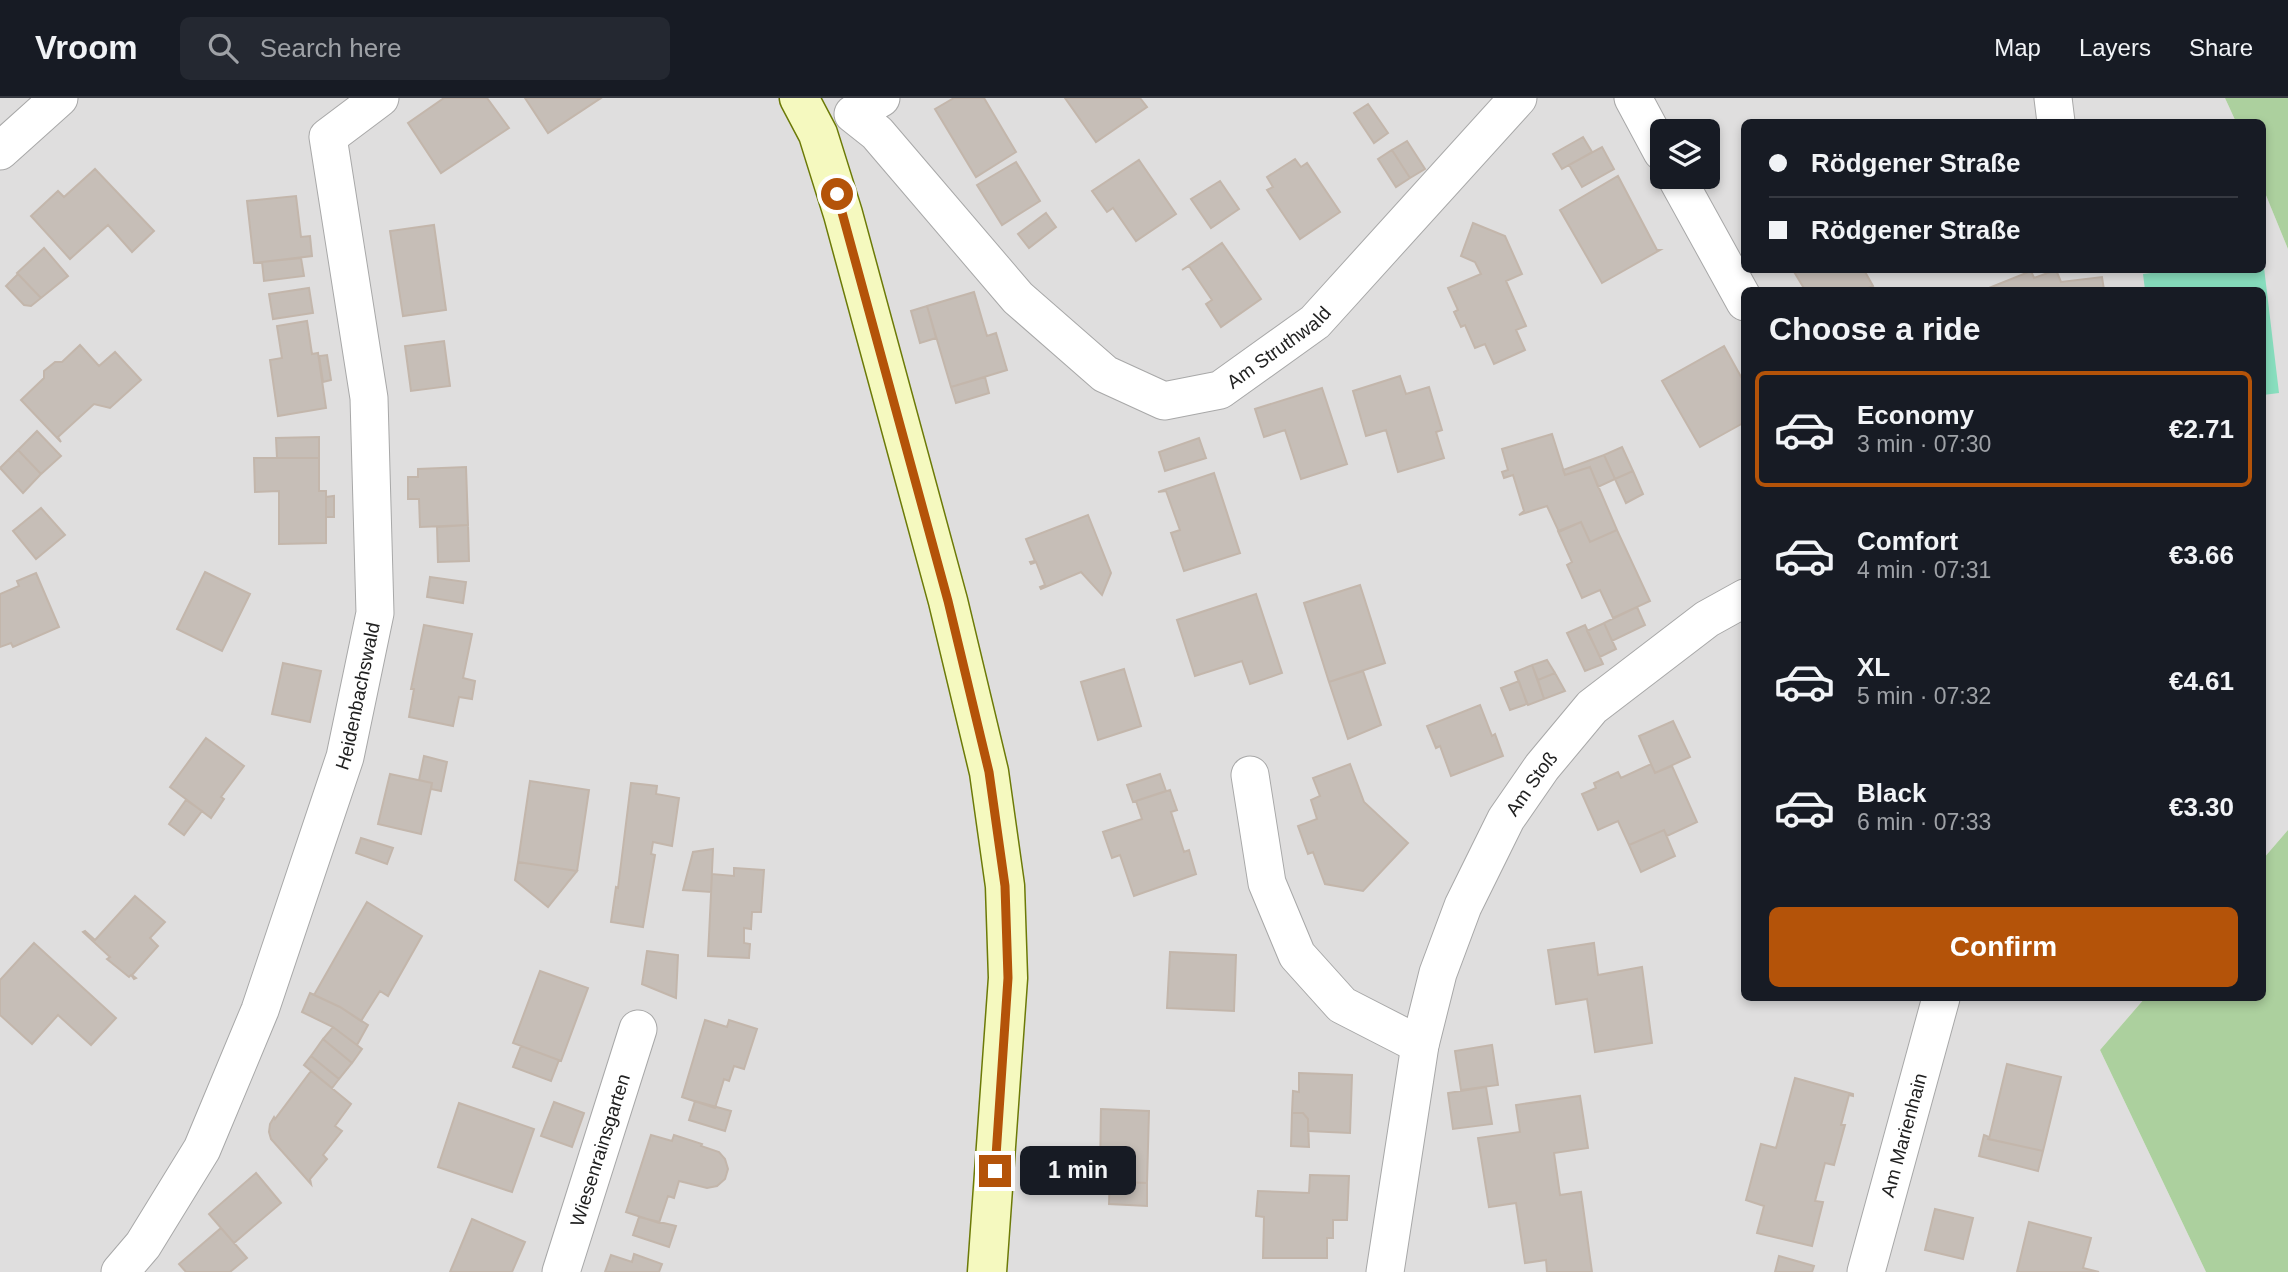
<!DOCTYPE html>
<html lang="en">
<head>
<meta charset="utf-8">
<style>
  body { margin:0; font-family:Helvetica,sans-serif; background:#242831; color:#f1f3f6; height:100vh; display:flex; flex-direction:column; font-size:26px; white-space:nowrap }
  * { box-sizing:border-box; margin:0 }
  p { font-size:23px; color:#9ea1a6 }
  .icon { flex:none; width:38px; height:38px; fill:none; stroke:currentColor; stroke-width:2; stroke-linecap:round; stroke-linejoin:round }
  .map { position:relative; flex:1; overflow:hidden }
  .side { position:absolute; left:1741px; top:189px; width:525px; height:714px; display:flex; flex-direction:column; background:#171b24; border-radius:10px; box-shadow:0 4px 10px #0003 }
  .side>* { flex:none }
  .banner { position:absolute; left:1741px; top:21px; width:525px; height:154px; border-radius:10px; box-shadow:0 4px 10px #0003; display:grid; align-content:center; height:154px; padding:0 28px; background:#171b24 }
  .tools { position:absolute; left:1650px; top:21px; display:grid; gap:14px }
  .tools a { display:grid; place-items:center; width:70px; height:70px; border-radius:10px; background:#171b24; box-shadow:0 4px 10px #0003; font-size:35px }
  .end { position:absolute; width:32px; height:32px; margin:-16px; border:9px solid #b45309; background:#fff; box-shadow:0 0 0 4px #fff }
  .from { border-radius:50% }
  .bubble { position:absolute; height:49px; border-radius:10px; background:#171b24; box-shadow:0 4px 10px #0003; font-size:23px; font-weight:700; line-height:49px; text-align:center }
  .banner b { display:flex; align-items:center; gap:24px; height:66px; font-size:26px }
  .banner b+b { border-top:2px solid #363941 }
  .banner i { width:18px; height:18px; background:#f1f3f6 }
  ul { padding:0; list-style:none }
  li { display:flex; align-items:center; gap:21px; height:116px; margin:0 14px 10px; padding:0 14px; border:4px solid transparent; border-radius:10px }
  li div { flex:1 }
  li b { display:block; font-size:26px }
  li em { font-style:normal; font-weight:700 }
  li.on { border-color:#b45309 }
  li>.icon { width:63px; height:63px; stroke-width:1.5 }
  h2 { padding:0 28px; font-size:32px; line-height:84px }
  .cta { display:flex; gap:14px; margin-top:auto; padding:14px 28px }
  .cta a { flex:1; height:80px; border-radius:10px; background:#b45309; color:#fff; font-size:28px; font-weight:700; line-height:80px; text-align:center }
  header { display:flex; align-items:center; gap:42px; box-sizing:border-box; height:98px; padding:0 35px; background:#171b24; border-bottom:2px solid #363941 }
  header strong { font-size:33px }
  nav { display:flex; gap:38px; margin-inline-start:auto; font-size:24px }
  .search { width:490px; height:63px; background:#242831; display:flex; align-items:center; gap:18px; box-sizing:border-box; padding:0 24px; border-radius:10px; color:#9ea1a6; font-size:26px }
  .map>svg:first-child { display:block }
  .residential { fill:#dfdede; fill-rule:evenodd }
  .forest { fill:#acd09e }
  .pitch { fill:#88debe }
  .building { fill:#c6beb7; stroke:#c3b6ab; stroke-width:2 }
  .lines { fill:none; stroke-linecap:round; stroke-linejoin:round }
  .street-casing { stroke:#a8a8a8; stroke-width:39 }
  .secondary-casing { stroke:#6c7a07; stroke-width:41 }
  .street { stroke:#fff; stroke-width:37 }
  .secondary { stroke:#f5f9bf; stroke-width:38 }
  .route { stroke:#b45309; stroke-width:9 }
  .labels { text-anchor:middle; stroke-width:6; stroke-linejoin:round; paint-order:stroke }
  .street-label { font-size:19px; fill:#212121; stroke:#fff }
</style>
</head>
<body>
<header>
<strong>Vroom</strong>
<div class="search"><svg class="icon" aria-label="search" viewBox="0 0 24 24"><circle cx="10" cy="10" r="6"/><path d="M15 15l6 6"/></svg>Search here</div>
<nav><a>Map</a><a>Layers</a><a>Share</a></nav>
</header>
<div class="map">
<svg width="2288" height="1174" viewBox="0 0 2288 1174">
  <rect width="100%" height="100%" fill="#f1eee8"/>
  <!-- residential -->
  <path class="residential" d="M0 0H2225L2236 24H1745V172H2263V90L2288 151V732L2263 761V192H1745V900H2145L2100 952 2206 1174H0ZM1662 33H1708V79H1662Z"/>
  <!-- forest -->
  <path class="forest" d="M2225 0H2288V151L2263 90V24H2236Z
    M2288 732V1174H2206L2100 952 2145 900H2263V761Z"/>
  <!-- pitch -->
  <path class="pitch" d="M2263 161 2279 295 2263 297V192H2145L2143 176 2176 172H2263Z"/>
  <!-- building -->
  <path class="building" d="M444 0H487L509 30 441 75 408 25Z
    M525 0H601L548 35Z
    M954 0H984L1016 54 976 79 935 11Z
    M1065 0H1140L1147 9 1096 44Z
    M1368 6 1388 35 1374 45 1354 15Z
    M1583 39 1592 54 1562 71 1553 56Z
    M1407 43 1425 71 1410 80 1392 52Z
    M1602 49 1614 71 1582 89 1569 67Z
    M1392 52 1410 80 1396 89 1378 61Z
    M1295 61 1301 69 1307 65 1340 114 1300 141 1267 92 1273 89 1267 79Z
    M1139 62 1176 116 1136 143 1113 110 1107 114 1092 93Z
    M1016 64 1040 103 1002 127 977 87Z
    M95 71 154 133 132 154 108 127 70 161 31 118 58 93 64 99Z
    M1618 78 1657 152H1660L1602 185 1560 112Z
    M1220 83 1239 111 1211 130 1191 101Z
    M296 98 301 139 310 138 312 158 254 165 247 103Z
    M1046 115 1056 129 1029 150 1018 136Z
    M1473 125 1505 138 1522 176 1506 183 1526 228 1516 232 1525 252 1494 266 1485 246 1475 250 1465 227 1461 229 1454 214 1458 212 1448 190 1481 176 1475 164 1461 158Z
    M434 127 446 212 403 218 390 133Z
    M1222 145 1261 201 1221 229 1206 206 1212 202 1189 168 1182 172Z
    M44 150 68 178 41 200 17 175Z
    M301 160 304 178 264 183 262 164Z
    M1793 172H1864L1873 188 1864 192H1805Z
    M2056 172 2061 184 2102 179 2104 192H1984L2031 173 2034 180Z
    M18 176 41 200 31 208 24 207 6 188Z
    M309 190 313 215 273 221 269 196Z
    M974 194 987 238 996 235 1007 272 951 289 927 208Z
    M927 208 936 240 920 245 911 213Z
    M307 223 312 256 318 255 326 310 278 318 270 262 282 260 277 228Z
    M444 243 450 288 411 293 405 248Z
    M80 247 99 268 115 254 141 282 110 310 94 306 58 339 61 344 21 302 44 280V273L55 264H62Z
    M1724 248 1745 286V324L1700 349 1662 283Z
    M327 257 331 282 323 284 319 258Z
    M1400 278 1406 296 1429 289 1442 332 1436 334 1444 360 1398 374 1386 332 1366 338 1353 293Z
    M985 279 989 295 956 305 951 289Z
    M1322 290 1347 366 1301 381 1285 332 1264 339 1255 311Z
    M37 333 61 358 41 376 18 352Z
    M1552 336 1565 377 1590 369 1617 432 1590 444 1581 424 1559 434 1547 408 1519 417 1524 413 1513 377 1504 380 1502 374 1508 372 1502 351Z
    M319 339V360H277L276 340Z
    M1199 340 1206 360 1165 373 1159 354Z
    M1622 349 1633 373 1615 381 1604 357Z
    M18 352 41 376 23 395 0 370Z
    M1604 357 1615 381 1598 389 1590 369 1565 377 1563 372Z
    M254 360H319V393H326V445L279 446V393L255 394Z
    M466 369 468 427 420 429 419 401H408V379H418V371Z
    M1633 373 1643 396 1626 405 1615 381Z
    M1214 375 1240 455 1184 473 1171 435 1180 432 1166 393 1158 394Z
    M334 398V419H326V399Z
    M41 410 65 437 36 461 13 433Z
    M1088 417 1111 475 1102 497 1081 474 1041 491 1040 489 1045 487 1036 464 1031 466 1030 464 1035 463 1026 441Z
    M1581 424 1590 444 1617 432 1650 503 1613 520 1600 492 1582 500 1567 467 1572 464 1558 433Z
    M468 427 469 463 438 464 437 429Z
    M205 474 250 496 222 553 177 531Z
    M36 475 59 529 13 549 11 545 0 549V496L19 488 17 483Z
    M430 479 466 484 463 505 427 499Z
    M1360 487 1385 565 1329 584 1304 505Z
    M1256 496 1282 575 1250 586 1242 563 1195 578 1177 522Z
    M1637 509 1645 527 1612 543 1604 525Z
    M1604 525 1616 551 1600 559 1587 533Z
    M424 527 472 536 463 580 475 583 472 601 459 599 453 628 409 619 414 591H411Z
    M1585 527 1603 566 1585 573 1567 535Z
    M1547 562 1555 575 1538 582 1532 567Z
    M283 565 321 573 310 624 272 616Z
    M1532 567 1544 601 1528 607 1515 574Z
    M1124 571 1141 628 1098 642 1081 584Z
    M1363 573 1381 627 1348 641 1329 584Z
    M1555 575 1565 593 1544 601 1538 582Z
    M1519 583 1527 606 1510 612 1501 590Z
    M1480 607 1492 638 1495 636 1503 658 1451 678 1440 648 1436 650 1427 628Z
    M1673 623 1690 659 1655 675 1639 638Z
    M206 640 244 668 221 699 224 701 211 720 170 689Z
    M424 658 447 664 441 693 431 691 432 685 419 682Z
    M1350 666 1364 704 1408 745 1363 793 1325 786 1313 754 1308 756 1298 728 1317 721 1311 702 1320 698 1313 680Z
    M1651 666 1655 675 1672 668 1697 724 1667 738 1664 732 1629 747 1618 723 1598 732 1582 696 1596 690 1594 685 1618 674 1621 680Z
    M390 676 432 685 421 736 378 726Z
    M1160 676 1166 693 1133 704 1127 687Z
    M530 683 589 692 577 773 518 764Z
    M631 685 657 688 656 696 679 700 672 748 653 744 651 756 655 757 643 829 611 824 616 789 618 790Z
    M1170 692 1177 712 1171 714 1184 754 1189 752 1196 776 1134 798 1120 757 1112 760 1103 734 1142 721 1136 703Z
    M186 702 202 713 184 737 169 726Z
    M1664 732 1675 758 1641 774 1629 747Z
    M361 740 393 750 387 766 356 755Z
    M713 751 711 794 683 792 693 754Z
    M518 764 577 773 548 809 515 782Z
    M734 770 764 772 761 814H752L751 831 744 830V845L750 846 749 860 708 858 712 776 734 778Z
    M135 798 165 824 150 840 158 848 132 877 136 880 134 881 131 877 129 879 107 861 110 859 83 834 85 833 95 842Z
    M367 804 422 838 388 898 380 893 361 923 340 909 314 897Z
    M34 845 116 920 91 947 58 917 32 946 0 917V882Z
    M1594 845 1598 877 1642 869 1652 945 1595 954 1587 901 1556 906 1548 852Z
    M647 853 678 857 676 900 642 886Z
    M1170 854 1236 857 1234 913 1167 910Z
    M540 873 588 890 561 963 513 945Z
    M310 895 340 909 368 927 357 947 333 929 302 914Z
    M705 922 727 929 729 922 757 931 744 971 734 968 729 983 724 981 715 1010 682 999Z
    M333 929 362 951 352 965 323 941Z
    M323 941 352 965 339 981 311 958Z
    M1492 947 1498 987 1461 992 1455 953Z
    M521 948 559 962 551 983 513 969Z
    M311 958 339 981 332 990 304 967Z
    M2007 966 2061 979 2043 1053 1989 1041Z
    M311 973 351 1006 335 1028 342 1033 323 1057 327 1061 310 1081 311 1086 271 1041 269 1034 270 1026 274 1019 275 1021Z
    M1299 975 1352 977 1350 1035 1308 1033V1021L1303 1015H1292L1293 993 1299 994Z
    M1795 980 1853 996V998L1849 997 1841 1027H1845L1834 1067 1825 1065 1815 1103 1823 1104 1812 1148 1757 1135 1764 1108 1746 1102 1761 1046 1776 1050Z
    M1486 989 1492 1026 1453 1031 1448 995Z
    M1580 998 1588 1050 1554 1055 1560 1097 1581 1094 1592 1174H1547L1546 1162 1525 1165 1516 1105 1489 1109 1478 1040 1520 1034 1516 1007Z
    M695 1003 731 1013 725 1033 689 1022Z
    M554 1004 584 1015 572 1049 541 1038Z
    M459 1005 534 1031 512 1094 438 1069Z
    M1101 1011 1149 1013 1147 1085 1122 1084V1075L1100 1074Z
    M1292 1015H1303L1308 1021 1309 1049 1291 1048Z
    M651 1037 672 1043 674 1037 702 1046 701 1048 719 1054 725 1061 728 1071 725 1081 717 1088 707 1090 679 1083 674 1100 668 1098 659 1125 626 1114Z
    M1984 1037 1989 1039 1988 1041 2043 1053 2038 1073 1979 1058Z
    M256 1075 281 1105 234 1145 209 1116Z
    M1110 1075H1122V1084L1147 1085V1108L1109 1106Z
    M1310 1077 1349 1078 1347 1122H1333V1140H1327V1160H1263L1264 1119 1256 1118 1258 1093 1309 1095Z
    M1935 1111 1973 1120 1963 1161 1925 1152Z
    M639 1119 676 1128 669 1149 633 1137Z
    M472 1121 525 1144 512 1174H450Z
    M2029 1124 2091 1140 2083 1170 2099 1174H2017Z
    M221 1130 247 1160 230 1174H186L179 1166Z
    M634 1156 662 1166 659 1174H605L611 1157 632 1164Z
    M1779 1158 1814 1168 1812 1174H1775Z"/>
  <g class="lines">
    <!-- street casing -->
    <g class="street-casing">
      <g id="street">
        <path id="s1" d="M881 0 853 16 877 35 1018 200 1105 276 1164 303 1220 292 1315 224 1518 0"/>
        <path d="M1633 0 1662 54"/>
        <path d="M2053 0 2056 24"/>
        <path d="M0 53 59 0"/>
        <path d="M1676 79 1745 204"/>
        <path d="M1250 677 1267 785 1297 857 1342 907 1420 947"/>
        <path id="s2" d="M120 1174 143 1147 202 1051 260 912 345 659 375 515 369 300 328 39 380 0"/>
        <path id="s3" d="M561 1174 638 931"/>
        <path id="s4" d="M1385 1174 1420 947 1438 875 1463 808 1506 721 1542 669 1592 609 1707 521 1745 500"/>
        <path id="s5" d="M1866 1174 1941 900"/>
      </g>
    </g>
    <!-- secondary casing -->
    <g class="secondary-casing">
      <path id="secondary" d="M799 0 818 36 843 116 948 503 989 674 1005 788 1008 880 987 1174"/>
    </g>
    <!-- street -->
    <use href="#street" class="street"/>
    <!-- secondary -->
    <use href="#secondary" class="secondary"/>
  </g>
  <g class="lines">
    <!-- route -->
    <path class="route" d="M837 96 948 503 989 674 1005 788 1008 880 995 1073"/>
  </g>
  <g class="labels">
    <!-- street labels -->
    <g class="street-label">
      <text dy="7" stroke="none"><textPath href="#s1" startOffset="590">Am Struthwald</textPath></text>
      <text dy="7" stroke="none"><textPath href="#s2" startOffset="628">Heidenbachswald</textPath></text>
      <text dy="7" stroke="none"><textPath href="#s4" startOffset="516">Am Stoß</textPath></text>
      <text dy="7" stroke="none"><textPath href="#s5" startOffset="142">Am Marienhain</textPath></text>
      <text dy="7" stroke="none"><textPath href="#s3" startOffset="128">Wiesenrainsgarten</textPath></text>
    </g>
  </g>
</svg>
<div class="tools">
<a><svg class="icon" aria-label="layers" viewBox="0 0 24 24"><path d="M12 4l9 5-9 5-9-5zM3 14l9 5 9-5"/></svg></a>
</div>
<i class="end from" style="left:837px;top:96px"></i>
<i class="end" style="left:995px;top:1073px"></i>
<div class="bubble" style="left:1020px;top:1048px;width:116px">1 min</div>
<div class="banner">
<b><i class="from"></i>Rödgener Straße</b>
<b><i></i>Rödgener Straße</b>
</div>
<section class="side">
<h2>Choose a ride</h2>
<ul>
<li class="on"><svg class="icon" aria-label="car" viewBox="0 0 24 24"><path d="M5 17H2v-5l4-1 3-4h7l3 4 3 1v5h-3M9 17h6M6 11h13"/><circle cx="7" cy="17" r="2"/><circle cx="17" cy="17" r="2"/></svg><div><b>Economy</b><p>3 min · 07:30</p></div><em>€2.71</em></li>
<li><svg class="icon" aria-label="car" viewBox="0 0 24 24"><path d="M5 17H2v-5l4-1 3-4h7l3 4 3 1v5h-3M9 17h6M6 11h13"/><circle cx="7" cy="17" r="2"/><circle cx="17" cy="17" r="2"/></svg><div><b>Comfort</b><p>4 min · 07:31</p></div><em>€3.66</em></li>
<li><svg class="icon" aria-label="car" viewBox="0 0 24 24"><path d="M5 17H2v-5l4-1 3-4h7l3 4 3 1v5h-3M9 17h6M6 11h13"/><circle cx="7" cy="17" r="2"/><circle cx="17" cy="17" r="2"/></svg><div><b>XL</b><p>5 min · 07:32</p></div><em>€4.61</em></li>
<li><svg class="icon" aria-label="car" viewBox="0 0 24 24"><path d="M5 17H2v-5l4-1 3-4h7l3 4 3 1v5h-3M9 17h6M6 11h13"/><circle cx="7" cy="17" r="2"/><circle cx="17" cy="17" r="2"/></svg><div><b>Black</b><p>6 min · 07:33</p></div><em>€3.30</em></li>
</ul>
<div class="cta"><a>Confirm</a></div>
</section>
</div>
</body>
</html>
